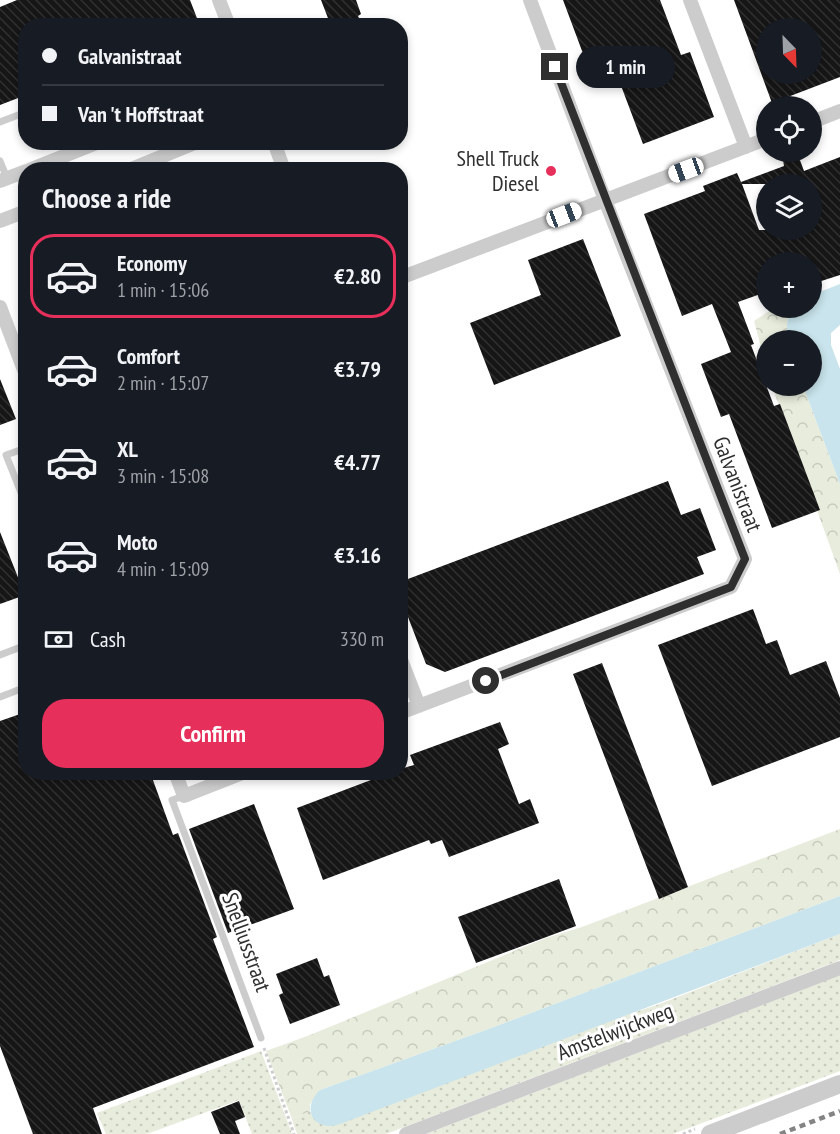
<!DOCTYPE html>
<html lang="en">
<head>
<meta charset="utf-8">
<style>
  body { margin:0; font-family:"PT Sans Narrow",sans-serif; background:#242831; color:#f1f3f6; height:100vh; display:flex; flex-direction:column; font-size:22px; white-space:nowrap }
  * { box-sizing:border-box; margin:0 }
  p { font-size:20px; color:#9ea1a6 }
  .icon { flex:none; width:33px; height:33px; fill:none; stroke:currentColor; stroke-width:2; stroke-linecap:round; stroke-linejoin:round }
  .map { position:relative; flex:1; overflow:hidden }
  .panel { position:absolute; left:18px; top:162px; width:390px; height:618px; display:flex; flex-direction:column; background:#171b24; border-radius:24px; box-shadow:0 3px 9px #0003 }
  .panel>* { flex:none }
  .banner { position:absolute; left:18px; top:18px; width:390px; height:132px; border-radius:24px; box-shadow:0 3px 9px #0003; display:grid; align-content:center; height:132px; padding:0 24px; background:#171b24 }
  .needle { width:39px; rotate:157deg }
  .tools { position:absolute; left:756px; top:18px; display:grid; gap:12px }
  .tools a { display:grid; place-items:center; width:66px; height:66px; border-radius:50%; background:#171b24; box-shadow:0 3px 9px #0003; font-size:30px }
  .end { position:absolute; width:27px; height:27px; margin:-14px; border:8px solid #2f2f2f; background:#fff; box-shadow:0 0 0 3px #fff }
  .from { border-radius:50% }
  .bubble { position:absolute; height:42px; border-radius:21px; background:#171b24; box-shadow:0 3px 9px #0003; font-size:20px; font-weight:800; line-height:42px; text-align:center }
  .car { position:absolute; width:18px; height:36px; margin:-18px -9px; border-radius:8px; box-shadow:0 0 4px 2px #0007; background:linear-gradient(#fff 24%,#345 0 40%,#fff 0 76%,#345 0 86%,#fff 0) }
  .banner b { display:flex; align-items:center; gap:21px; height:57px; font-size:22px }
  .banner b+b { border-top:2px solid #363941 }
  .banner i { width:15px; height:15px; background:#f1f3f6 }
  ul { padding:0; list-style:none }
  li { display:flex; align-items:center; gap:18px; height:84px; margin:0 12px 9px; padding:0 12px; border:3px solid transparent; border-radius:24px }
  li div { flex:1 }
  li b { display:block; font-size:22px }
  li em { font-style:normal; font-weight:800 }
  li.selected { border-color:#e6305b }
  li>.icon { width:54px; height:54px; stroke-width:1.5 }
  h2 { padding:0 24px; font-size:27px; line-height:72px }
  .pay { display:flex; align-items:center; gap:15px; height:66px; padding:0 24px; font-size:22px }
  .pay p { margin-inline-start:auto }
  .primary-button { display:flex; gap:12px; margin-top:auto; padding:12px 24px }
  .primary-button a { flex:1; height:69px; border-radius:24px; background:#e6305b; color:#fff; font-size:24px; font-weight:800; line-height:69px; text-align:center }
  .map>svg:first-child { display:block }
  .grass { fill:url(#grass-dots) }
  .forest { fill:url(#forest-crowns) }
  .water { fill:#c9e4ec }
  .building { fill:url(#building-back-hatch); fill-rule:evenodd }
  .lines { fill:none; stroke-linecap:round; stroke-linejoin:round }
  .path { stroke:#ccc; stroke-width:3; stroke-dasharray:3 3; stroke-linecap:butt }
  .service { stroke:#ccc; stroke-width:7 }
  .minor { stroke:#ccc; stroke-width:14 }
  .tertiary { stroke:#ccc; stroke-width:18 }
  .rail { stroke:#848484; stroke-width:4.5; stroke-dasharray:6 4.5; stroke-linecap:butt }
  .route { stroke:#2f2f2f; stroke-width:8 }
  .poi-dot { fill:#e6305b; stroke:#fff; stroke-width:2 }
  .labels { text-anchor:middle; stroke-width:6; stroke-linejoin:round; paint-order:stroke }
  .poi-label { font-size:22px; fill:#2f2f2f; stroke:#fff; text-anchor:end }
  .street-label { font-size:22px; fill:#2f2f2f; stroke:#fff }
</style>
</head>
<body>
<div class="map">
<svg width="840" height="1134" viewBox="0 0 840 1134">
  <defs>
    <pattern id="grass-dots" width="8" height="8" patternUnits="userSpaceOnUse" patternTransform="scale(1.5)"><rect width="8" height="8" fill="#e7ecdc"/><path d="M2 2h.1M6 6h.1" fill="none" stroke="#c6cbbd" stroke-width="1.8" stroke-linecap="round"/></pattern>
    <pattern id="forest-crowns" width="20" height="18" patternUnits="userSpaceOnUse" patternTransform="scale(1.5)"><rect width="20" height="18" fill="#e7ecdc"/><path d="M2 6a3 3 0 1 1 6 0M12 15a3 3 0 1 1 6 0" fill="none" stroke="#c6cbbd"/></pattern>
    <pattern id="building-back-hatch" width="6" height="6" patternUnits="userSpaceOnUse" patternTransform="scale(1.5)"><rect width="6" height="6" fill="#161616"/><path d="M-1 5l2 2M0 0l6 6M5-1l2 2" fill="none" stroke="#303030"/></pattern>
  </defs>
  <rect width="100%" height="100%" fill="#fff"/>
  <!-- grass -->
  <path class="grass" d="M840 934V960L386 1134H297L292 1119 310 1111 312 1115 657 1005Z
    M840 975V1071L673 1134H426Z
    M261 1051 292 1134H252L239 1100 147 1134H106L97 1113Z"/>
  <!-- forest -->
  <path class="forest" d="M774 308H792L787 323V340H766V366L754 321Z
    M772 386H803L840 484V574Z
    M840 829V896L494 1027 320 1090 310 1104V1111L292 1119 266 1051 310 1035 546 938 582 927Z"/>
  <!-- water -->
  <path class="water" d="M840 284V325L831 333V345L840 369V484L803 386H812V340H787V323L792 308H812V295Z
    M840 896V934L340 1124C314 1133 300 1109 320 1090L494 1027Z"/>
  <!-- building -->
  <path class="building" d="M17 0H190L200 26H26V95L0 105V7Z
    M321 0H356L361 14 358 16 363 26H331Z
    M563 0H660L681 55 690 52 714 117 643 144 617 75 594 83Z
    M734 0H840V77L772 103ZM766 28H812V74H766Z
    M797 152 804 171 840 157V275L812 284V262H766V292L738 302 754 344 751 345 774 406 780 404 820 510 772 528 729 414 721 417 701 364 731 352 712 304 682 316 644 214 705 191 703 186 737 173 741 182 784 166 782 154ZM742 184H812V230H759Z
    M583 239 621 336 494 385 470 323 541 295 528 260Z
    M0 379 16 419 0 425Z
    M668 481 681 515 700 508 716 550 697 557 704 574 445 672 426 664 400 596V582Z
    M0 532 25 595 0 604Z
    M753 609 766 644 777 640 790 675 826 661 840 698V737L712 786 658 645Z
    M602 663 688 887 659 899 573 674Z
    M26 712V772H150L173 835 178 833 217 937 213 939 254 1047 93 1108 102 1134H33L0 1046V721Z
    M500 722 509 744 498 749 519 804 530 799 539 823 449 857 442 840 431 844 429 840 323 880 297 808 392 772H400V769L414 765 410 755Z
    M254 804 294 909 228 933 189 829Z
    M559 879 576 926 476 963 458 917Z
    M317 958 324 977 329 975 340 1005 290 1024 279 995 283 993 276 974Z
    M239 1101 245 1117 235 1121 240 1134H220L211 1112Z"/>
  <g class="lines">
    <!-- path -->
    <path class="path" d="M264 1048 294 1134
      M683 1134 695 1129"/>
    <!-- service -->
    <path class="service" d="M0 122 26 112
      M0 161 7 178
      M26 448 6 455 26 505
      M0 655 26 645
      M0 697 26 687
      M184 796 172 800 261 1038"/>
    <!-- minor -->
    <path class="minor" d="M219 0 229 26
      M690 0 746 147
      M812 122 840 111
      M274 142 284 170
      M29 170 99 142
      M129 170 197 142
      M0 181 26 171
      M0 221 26 211
      M400 278 766 139
      M0 307 26 375
      M400 657 419 706
      M400 713 731 587 745 559 605 200 530 0
      M175 772 184 796 245 772
      M406 1134 840 968"/>
    <!-- tertiary -->
    <path class="tertiary" d="M710 1134 840 1084"/>
    <!-- rail -->
    <path class="rail" d="M780 1134 840 1111"/>
  </g>
  <g class="lines">
    <!-- route -->
    <path class="route" d="M486 681 731 587 745 559 555 67"/>
  </g>
  <!-- markers -->
  <circle class="poi-dot" cx="551" cy="171" r="6"/>
  <g class="labels">
    <!-- poi labels -->
    <g class="poi-label">
      <text x="539" y="166">Shell Truck<tspan x="539" dy="25">Diesel</tspan></text>
    </g>
    <!-- street labels -->
    <g class="street-label">
      <text transform="translate(738 484) rotate(69)" y="8">Galvanistraat</text>
      <text transform="translate(247 942) rotate(70)" y="8">Snelliusstraat</text>
      <text transform="translate(615 1031) rotate(-21)" y="8">Amstelwijckweg</text>
    </g>
  </g>
</svg>
<div class="tools">
<a><svg class="needle" viewBox="-14 -14 28 28"><path d="M0-13l5 13h-10z" fill="#e53935"/><path d="M0 13l5-13h-10z" fill="#9ea1a6"/></svg></a>
<a><svg class="icon" aria-label="locate" viewBox="0 0 24 24"><circle cx="12" cy="12" r="6"/><path d="M12 2v4M12 18v4M2 12h4M18 12h4"/></svg></a>
<a><svg class="icon" aria-label="layers" viewBox="0 0 24 24"><path d="M12 4l9 5-9 5-9-5zM3 14l9 5 9-5"/></svg></a>
<a>+</a>
<a>−</a>
</div>
<i class="end from" style="left:486px;top:681px"></i>
<i class="end" style="left:555px;top:67px"></i>
<div class="bubble" style="left:576px;top:46px;width:99px">1 min</div>
<i class="car" style="left:686px;top:170px;rotate:250deg"></i>
<i class="car" style="left:564px;top:215px;rotate:69deg"></i>
<div class="banner">
<b><i class="from"></i>Galvanistraat</b>
<b><i></i>Van 't Hoffstraat</b>
</div>
<section class="panel">
<h2>Choose a ride</h2>
<ul>
<li class="selected"><svg class="icon" aria-label="car" viewBox="0 0 24 24"><path d="M5 17H2v-5l4-1 3-4h7l3 4 3 1v5h-3M9 17h6M6 11h13"/><circle cx="7" cy="17" r="2"/><circle cx="17" cy="17" r="2"/></svg><div><b>Economy</b><p>1 min · 15:06</p></div><em>€2.80</em></li>
<li><svg class="icon" aria-label="car" viewBox="0 0 24 24"><path d="M5 17H2v-5l4-1 3-4h7l3 4 3 1v5h-3M9 17h6M6 11h13"/><circle cx="7" cy="17" r="2"/><circle cx="17" cy="17" r="2"/></svg><div><b>Comfort</b><p>2 min · 15:07</p></div><em>€3.79</em></li>
<li><svg class="icon" aria-label="car" viewBox="0 0 24 24"><path d="M5 17H2v-5l4-1 3-4h7l3 4 3 1v5h-3M9 17h6M6 11h13"/><circle cx="7" cy="17" r="2"/><circle cx="17" cy="17" r="2"/></svg><div><b>XL</b><p>3 min · 15:08</p></div><em>€4.77</em></li>
<li><svg class="icon" aria-label="car" viewBox="0 0 24 24"><path d="M5 17H2v-5l4-1 3-4h7l3 4 3 1v5h-3M9 17h6M6 11h13"/><circle cx="7" cy="17" r="2"/><circle cx="17" cy="17" r="2"/></svg><div><b>Moto</b><p>4 min · 15:09</p></div><em>€3.16</em></li>
</ul>
<div class="pay"><svg class="icon" aria-label="cash" viewBox="0 0 24 24"><path d="M3 7h18v10H3z"/><circle cx="12" cy="12" r="2"/></svg>Cash<p>330 m</p></div>
<div class="primary-button"><a>Confirm</a></div>
</section>
</div>
</body>
</html>
